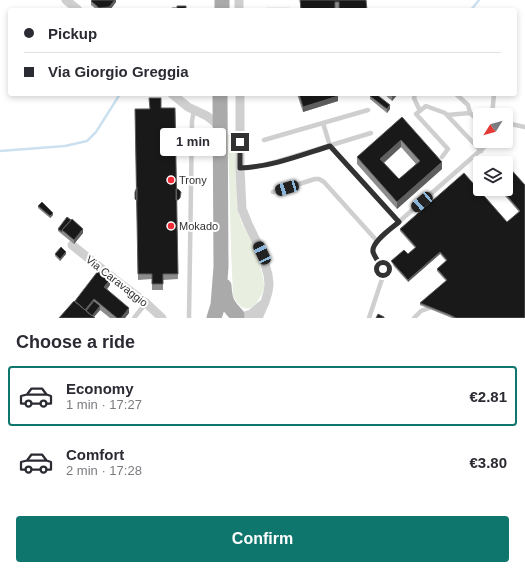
<!DOCTYPE html>
<html lang="en">
<head>
<meta charset="utf-8">
<style>
  body { margin:0; font-family:Arial,sans-serif; background:#f7f7f7; color:#2b2b33; height:100vh; display:flex; flex-direction:column; font-size:15px; white-space:nowrap }
  * { box-sizing:border-box; margin:0 }
  p { font-size:13px; color:#7c7c81 }
  .icon { flex:none; width:22px; height:22px; fill:none; stroke:currentColor; stroke-width:2; stroke-linecap:round; stroke-linejoin:round }
  .map { position:relative; height:318px; overflow:hidden }
  .details { display:flex; flex-direction:column; background:#fff; flex:1 }
  .details>* { flex:none }
  .banner { position:absolute; left:8px; top:8px; width:509px; height:88px; border-radius:4px; box-shadow:0 2px 6px #0003; display:grid; align-content:center; height:88px; padding:0 16px; background:#fff }
  .needle { width:26px; rotate:233deg }
  .tools { position:absolute; left:473px; top:108px; display:grid; gap:8px }
  .tools a { display:grid; place-items:center; width:40px; height:40px; border-radius:4px; background:#fff; box-shadow:0 2px 6px #0003; font-size:20px }
  .end { position:absolute; width:18px; height:18px; margin:-9px; border:5px solid #323232; background:#fff; box-shadow:0 0 0 2px #fff }
  .from { border-radius:50% }
  .bubble { position:absolute; height:28px; border-radius:4px; background:#fff; box-shadow:0 2px 6px #0003; font-size:13px; font-weight:600; line-height:28px; text-align:center }
  .car { position:absolute; width:12px; height:24px; margin:-12px -6px; border-radius:5px; box-shadow:0 0 3px 1px #0007; background:linear-gradient(#222 24%,#8ab4d8 0 40%,#222 0 76%,#8ab4d8 0 86%,#222 0) }
  .banner b { display:flex; align-items:center; gap:14px; height:38px; font-size:15px }
  .banner b+b { border-top:1px solid #e1e1e2 }
  .banner i { width:10px; height:10px; background:#2b2b33 }
  ul { padding:0; list-style:none }
  li { display:flex; align-items:center; gap:12px; height:60px; margin:0 8px 6px; padding:0 8px; border:2px solid transparent; border-radius:4px }
  li div { flex:1 }
  li b { display:block; font-size:15px }
  li em { font-style:normal; font-weight:600 }
  li.active { border-color:#0f766e }
  li>.icon { width:36px; height:36px; stroke-width:1.5 }
  h2 { padding:0 16px; font-size:18px; line-height:48px }
  .primary-button { display:flex; gap:8px; margin-top:auto; padding:8px 16px }
  .primary-button a { flex:1; height:46px; border-radius:4px; background:#0f766e; color:#fff; font-size:16px; font-weight:600; line-height:46px; text-align:center }
  .map>svg:first-child { display:block }
  .green { fill:#e8efe0 }
  .lines { fill:none; stroke-linecap:round; stroke-linejoin:round }
  .stream { stroke:#cce1f0; stroke-width:2.5 }
  .service { stroke:#cfcfcf; stroke-width:4.5 }
  .minor { stroke:#cfcfcf; stroke-width:9 }
  .primary { stroke:#aaa; stroke-width:15 }
  .wall { fill:#8c8c8c; fill-rule:evenodd }
  .shaded-wall { fill:#5e5e5e }
  .building { fill:#191919; stroke:#5e5e5e; fill-rule:evenodd }
  .route { stroke:#323232; stroke-width:5 }
  .poi-dot { fill:#f12c37; stroke:#fff; stroke-width:1.5 }
  .labels { text-anchor:middle; stroke-width:4; stroke-linejoin:round; paint-order:stroke }
  .poi-label { font-size:11px; fill:#323232; stroke:#fff; text-anchor:start }
  .street-label { font-size:11px; fill:#323232; stroke:#fff }
</style>
</head>
<body>
<div class="map">
<svg width="525" height="318" viewBox="0 0 525 318">
  <rect width="100%" height="100%" fill="#fff"/>
  <!-- green -->
  <path class="green" d="M228 135H236C236 151 237 168 237 184 237 195 236 207 240 217 242 226 248 233 252 242 256 253 264 274 264 286 264 290 262 294 260 297 252 314 239 311 233 295L231 250Z"/>
  <g class="lines">
    <!-- stream -->
    <path class="stream" d="M471 10 479 0
      M0 151 65 146 87 141 96 132 120 94"/>
    <!-- service -->
    <path class="service" d="M267 10H289
      M415 94 414 98 420 111
      M456 94 468 105 470 113
      M447 115 470 113 480 122
      M492 115 494 94
      M323 123 330 146 399 222
      M506 123 525 127
      M264 140 368 110
      M442 157 448 149 416 114 426 106 445 113 481 151
      M240 168H248L272 163 371 133
      M273 192 315 179H319L324 182 377 241
      M134 318 146 303
      M189 318 192 121 194 110
      M369 318 384 273 383 269 374 254 373 248 377 241 490 142V141
      M414 318 421 311 432 307"/>
    <!-- minor -->
    <path class="minor" d="M66 0 78 10
      M239 10V0
      M172 94 188 107 207 116 221 127
      M240 94V168L242 209 248 224 262 253 268 275 269 284 268 292 265 302 258 318
      M72 245 117 281 146 303 162 318
      M242 317 251 314 263 304"/>
    <!-- primary -->
    <path class="primary" d="M222 10V0
      M224 286C225 301 227 305 237 315
      M214 318 218 305 221 267 220 94"/>
  </g>
  <!-- wall -->
  <path class="wall" d="M116 0V2L110 10H97L91 5V1Z
    M300 0H366L339 8 300 9Z
    M297 94H337L338 101 303 112Z
    M384 94H398L392 101Z
    M370 96 390 109 387 113 370 99Z
    M175 108 178 279 163 280V290H152V279L138 280 135 109Z
    M402 117 442 169 397 209 357 164V157ZM401 147 416 164 399 179 384 163Z
    M525 185V318H452L420 305V303L446 281 437 271V269L446 261 440 254 408 282 391 263V261L408 254 415 248 400 231V229L507 222 519 212 499 189H506Z
    M38 206 53 215 50 218 38 208Z
    M58 229 83 233 74 244 58 231Z
    M55 254H66L60 261 55 256Z
    M110 285 107 289 129 313 125 318H110L100 310 94 317 75 301Z"/>
  <!-- shaded-wall -->
  <path class="shaded-wall" d="M115 0H116V2L110 10H109V7Z
    M393 94H398L392 101V95Z
    M338 96V101L303 112V107Z
    M390 105V109L387 113V109Z
    M401 140V147L380 166V159Z
    M497 158V160L494 163H492Z
    M442 162V169L397 209V202Z
    M53 213V215L50 218V216Z
    M83 229V233L74 244V240Z
    M66 252V254L60 261V259Z
    M440 252V254L408 282V280Z
    M110 280V285L104 293V287Z
    M94 299V305L86 314 84 311Z
    M100 306V310L93 318H90Z
    M129 308V313L125 318H121Z"/>
  <!-- building -->
  <path class="building" d="M92 0H115L109 7 99 8 91 1Z
    M300 0H366L367 10H339V2H335V10H295V9H301Z
    M177 6H186V10H172V8H177Z
    M299 94H337L338 96 303 107Z
    M371 94H376L390 105 387 109 370 96Z
    M149 98H161V108H175L178 274H163V284H152V274H138L135 109H150Z
    M402 117 442 162 397 202 357 157ZM401 140 420 161 399 179 380 159Z
    M495 156 497 158 492 163H487Z
    M502 158 506 163H496Z
    M506 164 525 185V318H456L450 315 420 303 447 280 437 269 447 260 440 252 408 280 391 261 404 250 408 254 416 247 400 229 464 173 507 222 520 211 501 189H506Z
    M480 169V173L478 174 476 172Z
    M137 187V201L135 199V192Z
    M176 189H178L181 192 180 198 178 200H176Z
    M42 202 53 213 50 216 38 206Z
    M67 217 71 220 62 230V232L58 229Z
    M72 219 83 229 74 240 62 230Z
    M61 247 66 252 60 259 55 254Z
    M98 271 110 280 104 287 129 308 121 318H117L94 299 85 310 75 301Z
    M74 301 95 318H59Z
    M94 301 100 306 92 316 86 311Z
    M378 314 384 317V318H376Z"/>
  <g class="lines">
    <!-- route -->
    <path class="route" d="M240 142V168C271 167 301 155 330 146L399 222C392 228 371 242 373 252 375 258 380 264 383 269"/>
  </g>
  <!-- markers -->
  <g class="poi-dot">
    <circle cx="171" cy="180" r="4"/>
    <circle cx="171" cy="226" r="4"/>
  </g>
  <g class="labels">
    <!-- poi labels -->
    <g class="poi-label">
      <text x="179" y="184">Trony</text>
      <text x="179" y="230">Mokado</text>
    </g>
    <!-- street labels -->
    <g class="street-label">
      <text transform="translate(117 281) rotate(38)" y="4">Via Caravaggio</text>
    </g>
  </g>
</svg>
<div class="tools">
<a><svg class="needle" viewBox="-14 -14 28 28"><path d="M0-13l5 13h-10z" fill="#e53935"/><path d="M0 13l5-13h-10z" fill="#7c7c81"/></svg></a>
<a><svg class="icon" aria-label="layers" viewBox="0 0 24 24"><path d="M12 4l9 5-9 5-9-5zM3 14l9 5 9-5"/></svg></a>
</div>
<i class="end from" style="left:383px;top:269px"></i>
<i class="end" style="left:240px;top:142px"></i>
<div class="bubble" style="left:160px;top:128px;width:66px">1 min</div>
<i class="car" style="left:287px;top:188px;rotate:254deg"></i>
<i class="car" style="left:422px;top:202px;rotate:229deg"></i>
<i class="car" style="left:262px;top:253px;rotate:335deg"></i>
<div class="banner">
<b><i class="from"></i>Pickup</b>
<b><i></i>Via Giorgio Greggia</b>
</div>
</div>
<section class="details">
<h2>Choose a ride</h2>
<ul>
<li class="active"><svg class="icon" aria-label="car" viewBox="0 0 24 24"><path d="M5 17H2v-5l4-1 3-4h7l3 4 3 1v5h-3M9 17h6M6 11h13"/><circle cx="7" cy="17" r="2"/><circle cx="17" cy="17" r="2"/></svg><div><b>Economy</b><p>1 min · 17:27</p></div><em>€2.81</em></li>
<li><svg class="icon" aria-label="car" viewBox="0 0 24 24"><path d="M5 17H2v-5l4-1 3-4h7l3 4 3 1v5h-3M9 17h6M6 11h13"/><circle cx="7" cy="17" r="2"/><circle cx="17" cy="17" r="2"/></svg><div><b>Comfort</b><p>2 min · 17:28</p></div><em>€3.80</em></li>
</ul>
<div class="primary-button"><a>Confirm</a></div>
</section>
</body>
</html>
